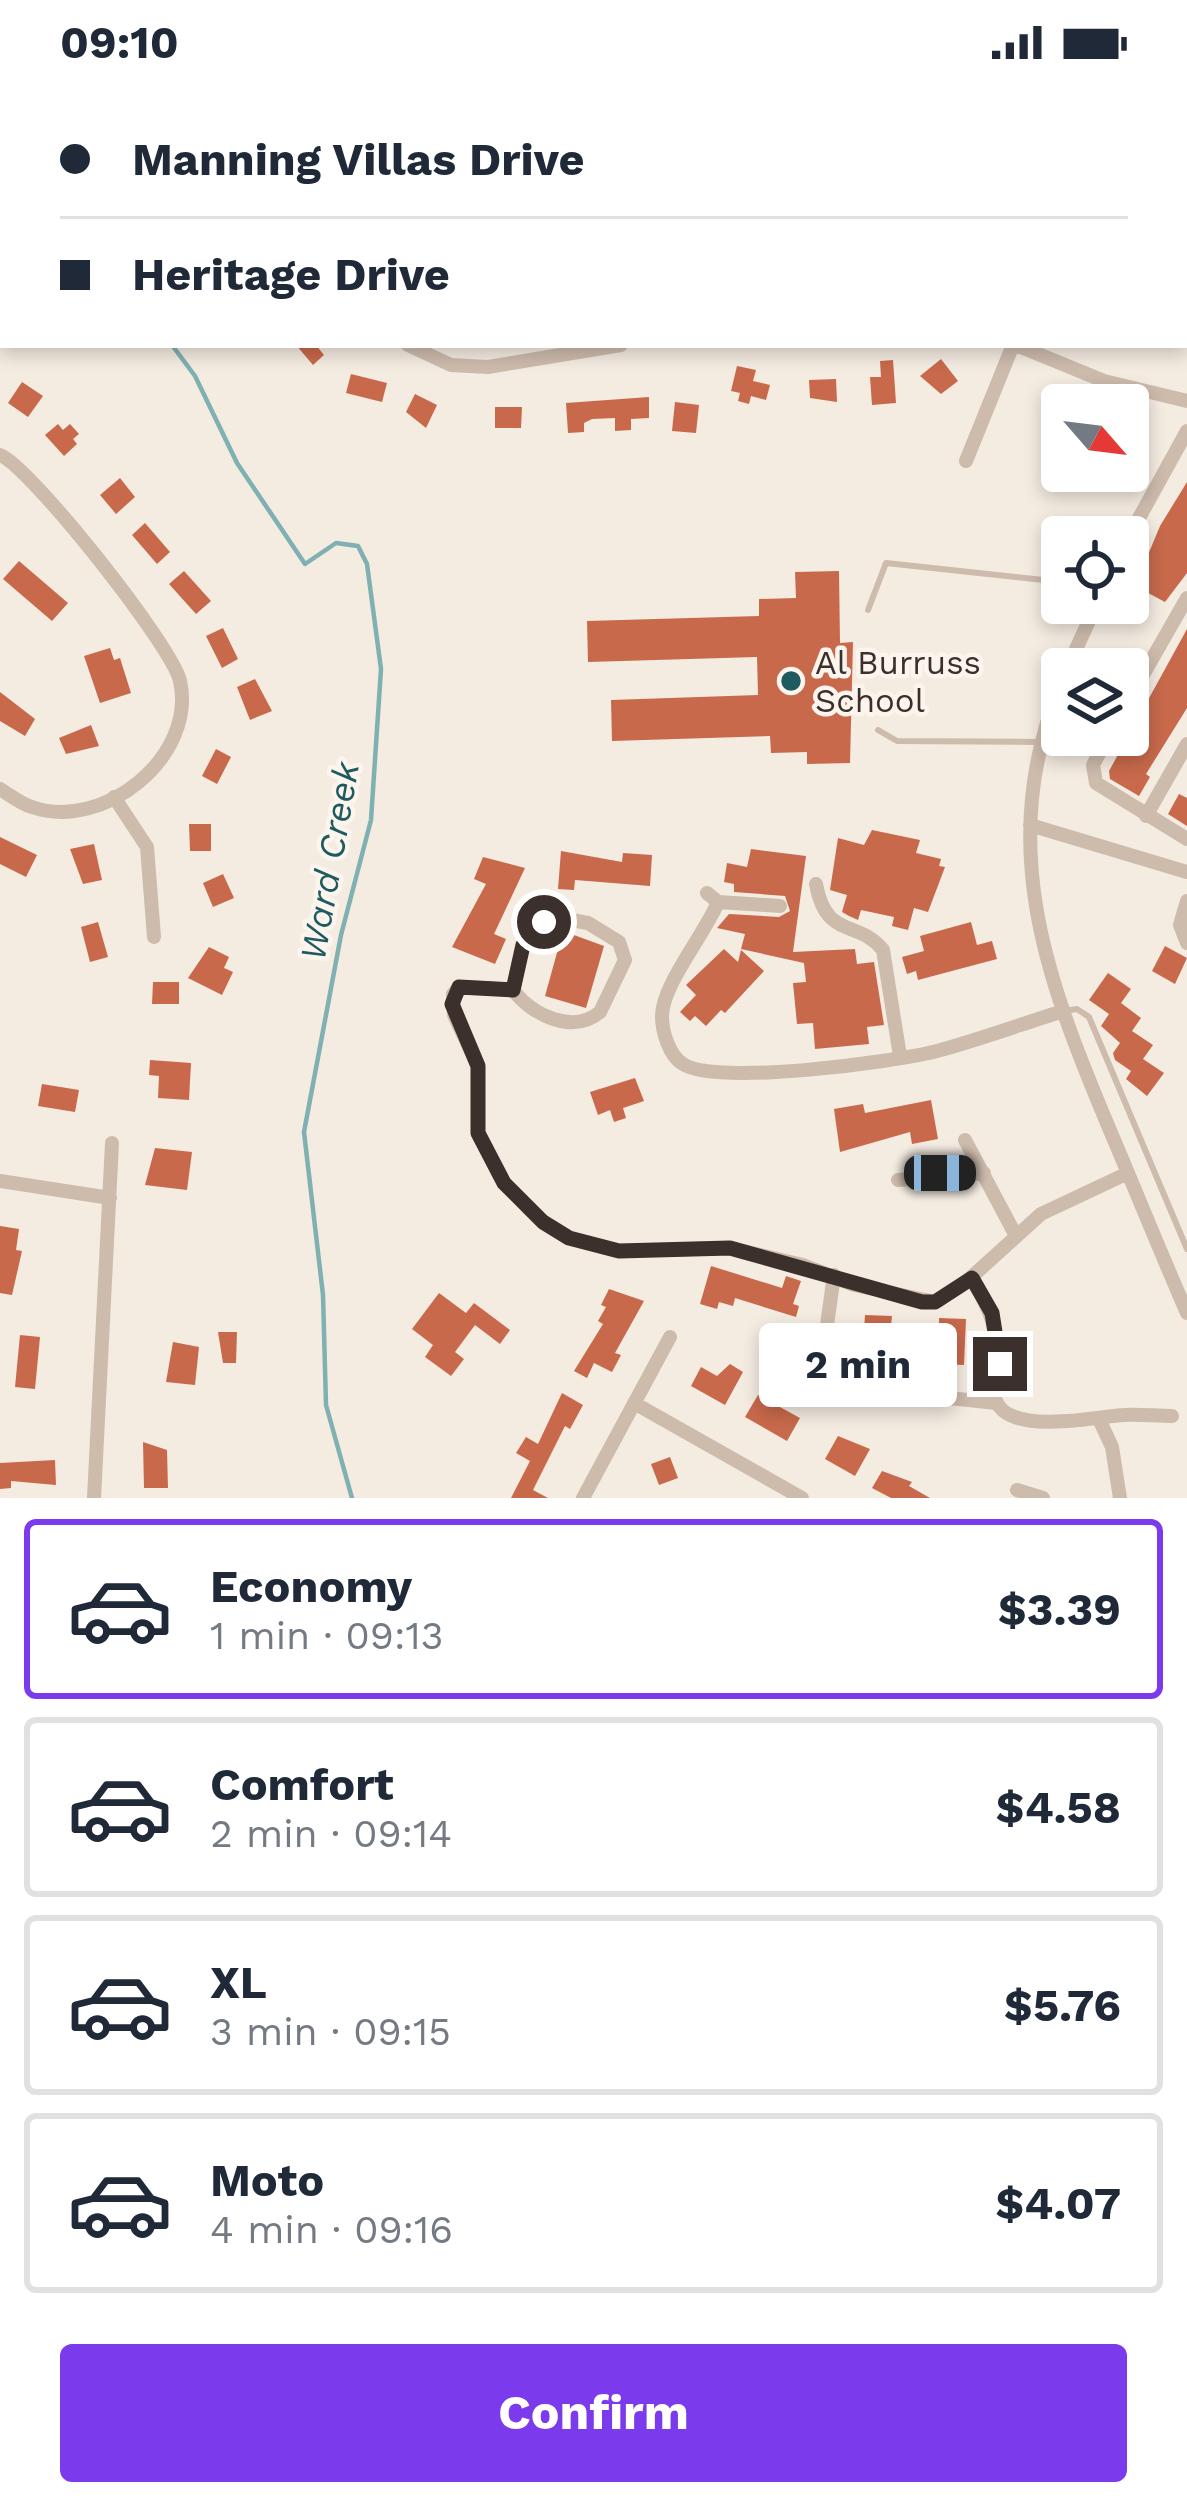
<!DOCTYPE html>
<html lang="en">
<head>
<meta charset="utf-8">
<style>
  body { margin:0; font-family:"Work Sans",sans-serif; background:#f2f2f3; color:#1f2937; height:100vh; display:flex; flex-direction:column; font-size:45px; white-space:nowrap }
  * { box-sizing:border-box; margin:0 }
  p { font-size:39px; color:#747a83 }
  .icon { flex:none; width:66px; height:66px; fill:none; stroke:currentColor; stroke-width:2; stroke-linecap:round; stroke-linejoin:round }
  .map { position:relative; height:1414px; overflow:hidden }
  .side { display:flex; flex-direction:column; background:#fff; flex:1 }
  .side>* { flex:none }
  .banner { position:absolute; left:0px; top:0px; width:1188px; height:264px; box-shadow:0 6px 18px #0003; display:grid; align-content:center; height:264px; padding:0 60px; background:#fff }
  .needle { width:78px; rotate:118deg }
  .controls { position:absolute; left:1041px; top:300px; display:grid; gap:24px }
  .controls a { display:grid; place-items:center; width:108px; height:108px; border-radius:12px; background:#fff; box-shadow:0 6px 18px #0003; font-size:60px }
  .end { position:absolute; width:54px; height:54px; margin:-27px; border:15px solid #3b302b; background:#fff; box-shadow:0 0 0 6px #fff }
  .from { border-radius:50% }
  .bubble { position:absolute; height:84px; border-radius:12px; background:#fff; box-shadow:0 6px 18px #0003; font-size:39px; font-weight:700; line-height:84px; text-align:center }
  .car { position:absolute; width:36px; height:72px; margin:-36px -18px; border-radius:15px; box-shadow:0 0 9px 3px #0007; background:linear-gradient(#222 24%,#8ab4d8 0 40%,#222 0 76%,#8ab4d8 0 86%,#222 0) }
  .banner b { display:flex; align-items:center; gap:42px; height:114px; font-size:45px }
  .banner b+b { border-top:3px solid #e0e1e3 }
  .banner i { width:30px; height:30px; background:#1f2937 }
  ul { padding:21px 0 0; list-style:none }
  li { display:flex; align-items:center; gap:36px; height:180px; margin:0 24px 18px; padding:0 36px; border:6px solid #e0e1e3; border-radius:12px }
  li div { flex:1 }
  li b { display:block; font-size:45px }
  li em { font-style:normal; font-weight:700 }
  li.active { border-color:#7c3aed }
  li>.icon { width:108px; height:108px; stroke-width:1.5 }
  .cta { display:flex; gap:24px; margin-top:auto; padding:24px 60px }
  .cta a { flex:1; height:138px; border-radius:12px; background:#7c3aed; color:#fff; font-size:48px; font-weight:700; line-height:138px; text-align:center }
  .status { display:flex; justify-content:space-between; align-items:center; height:84px; padding:0 60px; background:#fff; direction:ltr }
  .status svg { height:33px; fill:currentColor }
  .map>svg:first-child { display:block }
  .lines { fill:none; stroke-linecap:round; stroke-linejoin:round }
  .stream { stroke:#7fb0b2; stroke-width:4.5 }
  .building { fill:#c8694b }
  .lane { stroke:#cdbbac; stroke-width:6 }
  .street { stroke:#cdbbac; stroke-width:14 }
  .route { stroke:#3b302b; stroke-width:15 }
  .poi-dot { fill:#1f5a5e; stroke:#fbf5ee; stroke-width:4.5 }
  .labels { text-anchor:middle; stroke-width:9; stroke-linejoin:round; paint-order:stroke }
  .poi-label { font-size:33px; fill:#3b302b; stroke:#fbf5ee; text-anchor:start }
  .water-label { font-size:36px; font-style:italic; fill:#1f5a5e; stroke:#fbf5ee }
</style>
</head>
<body>
<div class="status"><b>09:10</b><svg viewBox="0 0 49 12"><path d="M0 12V9h3v3zM5 12V6h3v6zM10 12V3h3v9zM15 12V0h3v12zM26 1h20v11H26zM47 4h2v5h-2z"/></svg></div>
<div class="map">
<svg width="1187" height="1414" viewBox="0 0 1187 1414">
  <rect width="100%" height="100%" fill="#f4ebe1"/>
  <g class="lines">
    <!-- stream -->
    <path class="stream" d="M39 0V3
      M0 136 3 135
      M172 261 195 292 237 379 305 480 336 459 358 462 367 480 381 585 371 736 341 851 304 1048 323 1211 326 1321 352 1414"/>
  </g>
  <!-- building -->
  <path class="building" d="M296 261H316L324 271 313 281Z
    M941 275 958 297 941 310 920 292Z
    M893 276 896 319 872 321 870 293H881L880 277Z
    M737 282 756 286 753 297 770 301 766 316 751 312 749 320 738 317 740 309 731 307Z
    M351 290 387 299 382 318 346 309Z
    M836 295 837 318 810 314 809 296Z
    M22 298 43 312 28 333 8 319Z
    M415 310 437 321 426 344 406 328Z
    M649 313V334L631 335V346L615 347V334L592 335 584 339V348L568 349 566 319Z
    M675 318 699 321 696 349 672 347Z
    M495 323H522L521 344H495Z
    M58 340 63 346 70 340 79 350 73 355 77 360 64 372 45 351Z
    M120 394 135 413 116 430 100 411Z
    M1187 398V489L1165 518 1135 502 1160 442Z
    M145 439 170 468 157 480 132 451Z
    M19 477 68 519 52 537 3 495Z
    M184 487 211 517 196 530 169 500Z
    M839 487 840 559 853 558 850 679 807 680V668L771 669 770 652 612 657 611 616 758 611 757 573 588 578 587 537 759 532V515L796 514 795 488Z
    M223 544 238 575 222 584 206 552Z
    M1187 545V624L1146 690 1150 693 1139 712 1110 695 1109 687Z
    M110 564 114 576 120 574 131 609 100 619 84 572Z
    M255 595 272 627 250 636 237 603Z
    M0 608 35 635 25 652 0 637Z
    M91 641 99 662 66 670 59 654Z
    M216 665 231 673 217 700 202 692Z
    M1179 710 1187 714V742L1168 730Z
    M189 740H211V767H190Z
    M872 746 920 756 916 769 941 775 939 782 945 783 928 828 914 824 908 846 892 842 894 833 861 826 858 836 849 832 842 828 847 811 830 806 838 754 864 761Z
    M0 753 37 771 26 793 0 780Z
    M94 760 102 796 83 800 70 765Z
    M751 765 806 772 793 868 855 865 857 880 874 878 884 941 867 943 869 960 815 965 813 939 797 940 793 899 806 898 804 879 741 865 745 850 717 844 729 830 779 833 790 827 785 812 734 808V800L724 798 727 779 747 783Z
    M561 767 622 778 623 769 652 771 650 802 575 796 574 806 558 805Z
    M483 773 525 784 494 850 506 855 495 880 452 863 486 800 474 795Z
    M223 790 234 814 213 823 203 799Z
    M98 838 108 873 90 878 81 843Z
    M971 838 977 861 992 857 997 875 918 896 916 887 907 890 902 873 924 867 920 852Z
    M563 847 604 862 586 924 545 912Z
    M1165 862 1187 874 1175 900 1152 887Z
    M209 863 229 873 224 884 233 888 222 911 188 894Z
    M724 865 738 878 741 866 764 887 725 929 721 926 706 942 695 932 690 937 680 928 696 911 686 901Z
    M1108 889 1131 905 1121 919 1141 934 1132 947 1153 961 1143 975 1164 989 1147 1012 1126 995 1131 987 1115 976 1113 969 1120 959 1101 942 1109 930 1089 916Z
    M153 898H179V920H152Z
    M150 976 191 979 189 1016 158 1014 159 992 149 991Z
    M635 994 644 1017 623 1024 626 1034 614 1038 610 1026 598 1031 590 1008Z
    M42 1000 79 1006 75 1028 38 1022Z
    M931 1016 938 1055 912 1060 910 1048 840 1068 834 1025 863 1020 865 1029Z
    M155 1064 192 1068 187 1106 145 1101Z
    M0 1142 19 1145 16 1166 22 1167 12 1211 0 1209Z
    M711 1182 782 1204 786 1192 801 1197 793 1220 799 1222 796 1233 735 1214 733 1222 719 1218 717 1225 700 1220Z
    M609 1205 644 1217 615 1269 621 1271 612 1288 594 1279 587 1294 574 1287 603 1240 598 1237 606 1223 601 1221Z
    M439 1209 466 1229 474 1219 510 1246 500 1260 475 1241 455 1268 464 1275 451 1292 425 1273 433 1261 412 1245Z
    M865 1231 892 1232 891 1242 939 1245V1234L966 1235 964 1281 938 1280V1272L890 1269 889 1277 862 1275Z
    M218 1248H237L236 1279H223Z
    M20 1251 40 1253 35 1305 15 1303Z
    M173 1258 199 1263 195 1301 166 1298Z
    M730 1280 743 1288 725 1321 691 1302 701 1283 717 1292Z
    M562 1309 583 1321 570 1345 565 1342 533 1406 548 1414H511L530 1377 516 1369 526 1353 538 1360Z
    M758 1311 800 1334 787 1357 745 1333Z
    M838 1352 870 1365 855 1392 825 1375Z
    M143 1358 167 1366 168 1404H144Z
    M670 1373 678 1394 659 1401 651 1380Z
    M55 1376 56 1401 11 1397V1404L0 1405V1379Z
    M882 1387 912 1398 909 1402 930 1414H891L872 1404Z"/>
  <g class="lines">
    <!-- lane -->
    <path class="lane" d="M868 526 886 479 1062 498
      M878 646 897 657 1038 658
      M1063 927 1077 925 1089 933 1187 1165"/>
    <!-- street -->
    <path class="street" d="M604 0 606 3
      M1132 3 1133 0
      M408 261 451 281 488 283 621 261
      M1016 261 1104 297 1187 317
      M0 371C30 382 173 563 180 597 197 673 103 748 32 723 21 720 10 711 0 705
      M966 377 1013 261
      M1128 454 1187 347
      M1067 585 1097 519
      M1062 597C995 759 1045 892 1109 1044 1135 1105 1160 1167 1187 1229
      M1128 617 1187 514
      M1109 651 1093 681 1096 699 1187 755
      M114 713 147 763 154 853
      M1146 732 1187 660
      M1030 741 1187 788
      M816 800C826 856 858 835 883 866L900 972
      M707 809 718 818C705 850 662 901 662 932 662 947 669 972 683 980 716 1002 895 978 937 967 978 956 1019 941 1060 928
      M1187 817 1180 841 1187 859
      M718 818 780 822
      M566 835 588 839 619 858 625 876 600 928C573 951 532 931 513 906 520 873 523 834 566 835Z
      M513 906 459 903 453 910 454 931 478 982V1049L504 1099 543 1138 569 1154 619 1167 730 1164 803 1181 854 1201 935 1218 966 1198 1041 1130 1128 1089
      M965 1056 1016 1152
      M898 1096 984 1089
      M0 1097 110 1114
      M834 1191 827 1241 862 1305 997 1319
      M972 1194C997 1238 999 1251 994 1301 988 1358 1095 1332 1124 1331 1140 1330 1156 1332 1172 1332
      M634 1319 802 1414
      M1099 1335 1112 1363 1120 1414
      M1017 1406 1043 1414
      M94 1414 112 1059
      M583 1414 670 1253"/>
  </g>
  <g class="lines">
    <!-- route -->
    <path class="route" d="M544 838 523 861 513 906 459 903 452 920 478 982V1049L504 1099 543 1138 569 1154 619 1167 730 1164 922 1218H935L972 1194 992 1229 1000 1280"/>
  </g>
  <!-- markers -->
  <circle class="poi-dot" cx="791" cy="597" r="12"/>
  <g class="labels">
    <!-- poi labels -->
    <g class="poi-label">
      <text x="815" y="590">Al Burruss<tspan x="815" dy="38">School</tspan></text>
    </g>
    <!-- water labels -->
    <g class="water-label">
      <text transform="translate(329 777) rotate(-80)" y="13">Ward Creek</text>
    </g>
  </g>
</svg>
<div class="controls">
<a><svg class="needle" viewBox="-14 -14 28 28"><path d="M0-13l5 13h-10z" fill="#e53935"/><path d="M0 13l5-13h-10z" fill="#747a83"/></svg></a>
<a><svg class="icon" aria-label="locate" viewBox="0 0 24 24"><circle cx="12" cy="12" r="6"/><path d="M12 2v4M12 18v4M2 12h4M18 12h4"/></svg></a>
<a><svg class="icon" aria-label="layers" viewBox="0 0 24 24"><path d="M12 4l9 5-9 5-9-5zM3 14l9 5 9-5"/></svg></a>
</div>
<i class="end from" style="left:544px;top:838px"></i>
<i class="end" style="left:1000px;top:1280px"></i>
<div class="bubble" style="left:759px;top:1239px;width:198px">2 min</div>
<i class="car" style="left:940px;top:1089px;rotate:90deg"></i>
<div class="banner">
<b><i class="from"></i>Manning Villas Drive</b>
<b><i></i>Heritage Drive</b>
</div>
</div>
<section class="side">
<ul>
<li class="active"><svg class="icon" aria-label="car" viewBox="0 0 24 24"><path d="M5 17H2v-5l4-1 3-4h7l3 4 3 1v5h-3M9 17h6M6 11h13"/><circle cx="7" cy="17" r="2"/><circle cx="17" cy="17" r="2"/></svg><div><b>Economy</b><p>1 min · 09:13</p></div><em>$3.39</em></li>
<li><svg class="icon" aria-label="car" viewBox="0 0 24 24"><path d="M5 17H2v-5l4-1 3-4h7l3 4 3 1v5h-3M9 17h6M6 11h13"/><circle cx="7" cy="17" r="2"/><circle cx="17" cy="17" r="2"/></svg><div><b>Comfort</b><p>2 min · 09:14</p></div><em>$4.58</em></li>
<li><svg class="icon" aria-label="car" viewBox="0 0 24 24"><path d="M5 17H2v-5l4-1 3-4h7l3 4 3 1v5h-3M9 17h6M6 11h13"/><circle cx="7" cy="17" r="2"/><circle cx="17" cy="17" r="2"/></svg><div><b>XL</b><p>3 min · 09:15</p></div><em>$5.76</em></li>
<li><svg class="icon" aria-label="car" viewBox="0 0 24 24"><path d="M5 17H2v-5l4-1 3-4h7l3 4 3 1v5h-3M9 17h6M6 11h13"/><circle cx="7" cy="17" r="2"/><circle cx="17" cy="17" r="2"/></svg><div><b>Moto</b><p>4 min · 09:16</p></div><em>$4.07</em></li>
</ul>
<div class="cta"><a>Confirm</a></div>
</section>
</body>
</html>
